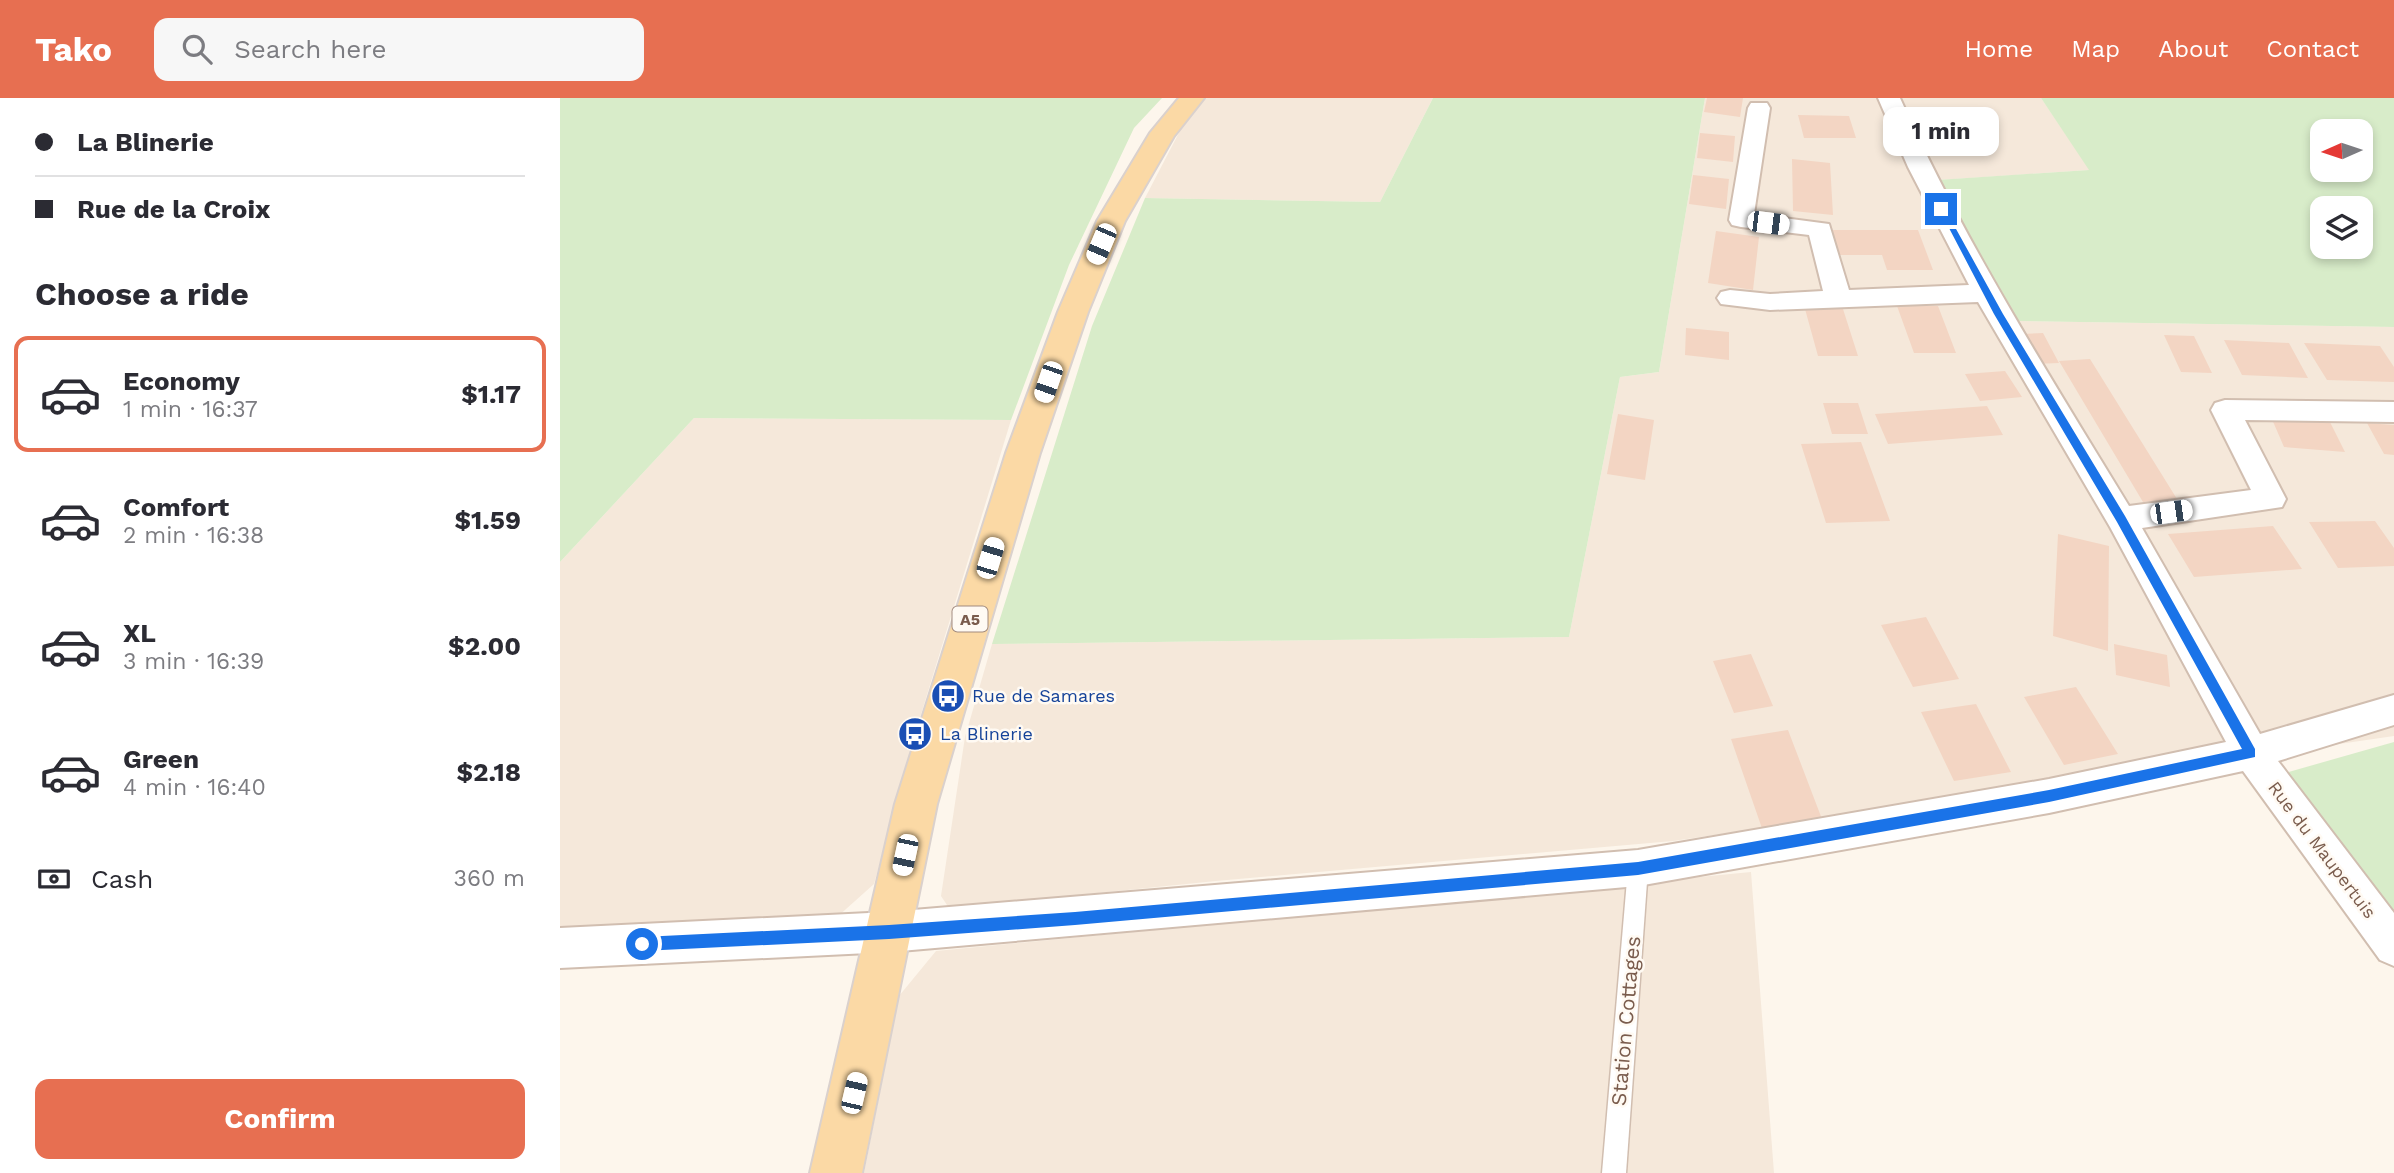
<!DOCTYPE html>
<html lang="en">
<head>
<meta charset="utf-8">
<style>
  body { margin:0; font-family:"Work Sans",sans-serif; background:#f7f7f7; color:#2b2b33; height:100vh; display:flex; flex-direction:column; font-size:26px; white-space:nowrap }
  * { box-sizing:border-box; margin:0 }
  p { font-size:23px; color:#7c7c81 }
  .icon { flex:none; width:38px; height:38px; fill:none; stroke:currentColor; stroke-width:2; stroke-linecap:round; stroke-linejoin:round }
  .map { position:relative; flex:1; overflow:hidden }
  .panel { display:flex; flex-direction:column; background:#fff; width:560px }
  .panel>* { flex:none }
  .hud { display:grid; align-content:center; height:154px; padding:0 35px; background:#fff }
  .needle { width:46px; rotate:267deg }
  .controls { position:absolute; left:1750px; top:21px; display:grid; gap:14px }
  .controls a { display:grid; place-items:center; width:63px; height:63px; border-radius:14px; background:#fff; box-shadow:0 4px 10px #0003; font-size:35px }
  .end { position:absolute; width:32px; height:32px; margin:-16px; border:9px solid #1a73e8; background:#fff; box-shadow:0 0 0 4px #fff }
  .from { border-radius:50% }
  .bubble { position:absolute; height:49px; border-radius:14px; background:#fff; box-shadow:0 4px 10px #0003; font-size:23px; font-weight:700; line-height:49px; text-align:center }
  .car { position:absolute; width:21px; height:42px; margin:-21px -10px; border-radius:9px; box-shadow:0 0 5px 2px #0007; background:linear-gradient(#fff 24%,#345 0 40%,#fff 0 76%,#345 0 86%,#fff 0) }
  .hud b { display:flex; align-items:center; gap:24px; height:66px; font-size:26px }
  .hud b+b { border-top:2px solid #e1e1e2 }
  .hud i { width:18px; height:18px; background:#2b2b33 }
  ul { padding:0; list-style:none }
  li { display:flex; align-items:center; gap:21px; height:116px; margin:0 14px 10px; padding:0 21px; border:4px solid transparent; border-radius:14px }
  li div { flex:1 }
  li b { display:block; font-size:26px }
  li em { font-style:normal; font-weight:700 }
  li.active { border-color:#e76f51 }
  li>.icon { width:63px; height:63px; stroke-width:1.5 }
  h2 { padding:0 35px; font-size:32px; line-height:84px }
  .pay { display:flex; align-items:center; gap:18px; height:77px; padding:0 35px; font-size:26px }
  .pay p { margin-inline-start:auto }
  .primary-button { display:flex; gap:14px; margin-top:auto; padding:14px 35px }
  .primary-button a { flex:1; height:80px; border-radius:14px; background:#e76f51; color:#fff; font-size:28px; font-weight:700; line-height:80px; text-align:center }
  header { display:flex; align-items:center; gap:42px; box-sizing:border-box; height:98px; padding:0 35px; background:#e76f51; color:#fff }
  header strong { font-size:33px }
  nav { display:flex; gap:38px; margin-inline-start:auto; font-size:24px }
  .search { width:490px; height:63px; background:#f7f7f7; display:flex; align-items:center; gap:18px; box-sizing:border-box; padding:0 24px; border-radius:14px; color:#7c7c81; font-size:26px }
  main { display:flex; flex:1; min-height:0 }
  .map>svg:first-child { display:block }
  .residential { fill:#f5e8da }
  .green { fill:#d8ecc9; fill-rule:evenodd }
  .building { fill:#f3d5c3 }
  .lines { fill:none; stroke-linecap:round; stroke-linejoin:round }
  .lane-casing { stroke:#d1beb0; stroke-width:3 }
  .street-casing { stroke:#d1beb0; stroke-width:4 }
  .primary-casing { stroke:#dad1cd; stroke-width:4 }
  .lane { fill:#fff; fill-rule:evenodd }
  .street { fill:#fff; fill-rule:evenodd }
  .primary { fill:#fbd9a5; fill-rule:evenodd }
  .route { fill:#1a73e8 }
  .labels { text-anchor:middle; stroke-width:5; stroke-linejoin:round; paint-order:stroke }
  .shield { fill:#fffaf3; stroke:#a28b7f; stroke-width:2 }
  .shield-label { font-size:16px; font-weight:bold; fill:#7a5c4d }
  .transit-label { font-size:18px; fill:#164399; stroke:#fffaf3; text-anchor:start }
  .street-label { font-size:18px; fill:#7a5c4d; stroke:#fffaf3 }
  .near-street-label { font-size:21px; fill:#7a5c4d; stroke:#fffaf3 }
</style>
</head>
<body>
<header>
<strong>Tako</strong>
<div class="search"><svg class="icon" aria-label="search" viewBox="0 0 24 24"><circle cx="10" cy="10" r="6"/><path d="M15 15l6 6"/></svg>Search here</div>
<nav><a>Home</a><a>Map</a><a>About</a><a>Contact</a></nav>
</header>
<main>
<section class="panel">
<div class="hud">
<b><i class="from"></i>La Blinerie</b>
<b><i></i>Rue de la Croix</b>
</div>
<h2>Choose a ride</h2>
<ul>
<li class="active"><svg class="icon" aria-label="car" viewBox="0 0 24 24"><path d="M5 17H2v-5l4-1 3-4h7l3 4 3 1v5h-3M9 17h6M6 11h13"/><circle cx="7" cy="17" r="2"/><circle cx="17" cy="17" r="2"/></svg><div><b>Economy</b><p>1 min · 16:37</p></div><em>$1.17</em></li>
<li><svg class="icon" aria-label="car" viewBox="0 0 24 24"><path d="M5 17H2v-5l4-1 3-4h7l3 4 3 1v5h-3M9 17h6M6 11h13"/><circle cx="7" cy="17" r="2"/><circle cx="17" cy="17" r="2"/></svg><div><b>Comfort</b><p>2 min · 16:38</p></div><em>$1.59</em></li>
<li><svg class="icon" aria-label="car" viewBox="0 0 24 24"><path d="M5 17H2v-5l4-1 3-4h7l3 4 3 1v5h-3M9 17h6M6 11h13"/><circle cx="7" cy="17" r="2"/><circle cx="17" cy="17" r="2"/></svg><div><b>XL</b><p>3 min · 16:39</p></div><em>$2.00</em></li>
<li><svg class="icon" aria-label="car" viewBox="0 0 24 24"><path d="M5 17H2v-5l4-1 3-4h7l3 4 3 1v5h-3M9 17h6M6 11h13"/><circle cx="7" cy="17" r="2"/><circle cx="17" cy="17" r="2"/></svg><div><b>Green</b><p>4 min · 16:40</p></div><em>$2.18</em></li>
</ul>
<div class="pay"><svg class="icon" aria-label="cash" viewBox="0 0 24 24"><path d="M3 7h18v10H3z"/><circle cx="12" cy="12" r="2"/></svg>Cash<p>360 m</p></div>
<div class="primary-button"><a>Confirm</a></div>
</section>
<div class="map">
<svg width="1834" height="1075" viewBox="0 0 1834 1075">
  <rect width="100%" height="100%" fill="#fdf6ec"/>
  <!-- residential -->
  <path class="residential" d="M644 0H873L820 104 585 100 623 27Z
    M1145 0H1481L1530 72 1378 82 1460 223 1834 229V638L1113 743 656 783 389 810 381 798 405 639 432 546 1009 539 1060 279 1099 274Z
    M134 320 451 322 355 636 314 786 276 820 0 836V464Z
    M1191 774 1214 1075H304L339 898 376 853Z"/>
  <!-- green -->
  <path class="green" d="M0 0H602L574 30 509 167 451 322 134 320 0 464Z
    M873 0H1145L1099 274 1060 279 1009 539 432 546 532 228 585 100 820 104Z
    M1481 0H1834V229L1459 223 1377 82 1529 72ZM1762 33H1801V72H1762ZM1762 110H1801V149H1762Z
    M1834 644V821L1725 675Z"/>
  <!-- building -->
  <path class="building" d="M1147 0H1183L1180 19 1144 14Z
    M1238 17 1289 18 1296 40H1244Z
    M1140 35 1175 38 1173 64 1137 60Z
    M1232 61 1270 65 1273 117 1233 113Z
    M1133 77 1169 81 1166 111 1129 106Z
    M1272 132H1358L1373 172H1327L1322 157H1280Z
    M1156 133 1199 139 1193 192 1148 185Z
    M1337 208H1378L1396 255H1354Z
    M1245 211H1283L1298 258H1258Z
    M1126 230 1169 234V262L1125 257Z
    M1483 235 1499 265 1475 266 1460 236Z
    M1604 237 1634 238 1652 275 1621 274Z
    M1664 242 1729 245 1748 280 1682 277Z
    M1744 245 1820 248 1834 269V284L1767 282Z
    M1530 261 1617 401 1583 404 1499 263Z
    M1445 273 1462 299 1420 303 1405 276Z
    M1263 305H1298L1308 336H1272Z
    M1427 308 1443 337 1328 346 1315 316Z
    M1058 316 1094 322 1085 382 1047 376Z
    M1711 319 1770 324 1785 354 1724 349Z
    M1807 325 1834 327V357L1824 356Z
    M1301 344 1330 423 1266 425 1241 346Z
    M1815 423 1834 450V468L1778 470 1749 424Z
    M1713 428 1742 471 1634 479 1608 436Z
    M1498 436 1549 448 1548 553 1493 538Z
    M1366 519 1399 581 1353 589 1321 527Z
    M1554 546 1607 557 1610 589 1556 577Z
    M1191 556 1213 608 1174 615 1153 563Z
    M1516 589 1558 656 1504 667 1464 599Z
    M1416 606 1451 674 1394 683 1361 614Z
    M1228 632 1265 729 1205 739 1171 641Z"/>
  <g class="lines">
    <!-- lane casing -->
    <g class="lane-casing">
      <path id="lane" d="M1078 760 1085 763 1088 770 1066 1075H1042L1068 770 1071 763Z"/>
    </g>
    <!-- street casing -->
    <g class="street-casing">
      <path id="street" d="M1318 0H1340C1404 143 1488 275 1569 408L1691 392 1651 312 1655 305 1665 302 1834 304V324L1685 322 1726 401 1722 409 1582 430 1700 636 1834 597V627L1718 663 1834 815V868L1820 862 1683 673 1489 715 1078 788 329 854 0 870V830L329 814 1078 752 1489 681 1666 644 1550 429 1418 204 1210 212 1161 206 1157 200 1161 194 1170 192 1210 196 1263 193 1249 137 1181 129 1172 127 1169 122 1188 10 1191 5H1207L1210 10 1194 116 1269 126 1289 192 1409 187 1348 69Z"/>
    </g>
    <!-- primary casing -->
    <g class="primary-casing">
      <path id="primary" d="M619 0H644L614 38 565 123 528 214 480 355 377 706 302 1075H250L335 706 446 355 498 214 537 123 590 35Z"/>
    </g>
    <!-- lane -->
    <use href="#lane" class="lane"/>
    <!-- street -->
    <use href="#street" class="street"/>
    <!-- primary -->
    <use href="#primary" class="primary"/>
  </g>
  <!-- route -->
  <path class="route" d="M1378 109 1385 111 1443 216 1565 418 1695 651V659L1489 704 1078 777 515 827 329 841 82 853 77 851V841L82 839 329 827 515 814 1078 764 1489 692 1682 651 1557 424 1434 216Z"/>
  <!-- icons -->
  <defs>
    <g id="bus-disc" transform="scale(1.75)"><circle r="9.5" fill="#1a4fb4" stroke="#fffaf3"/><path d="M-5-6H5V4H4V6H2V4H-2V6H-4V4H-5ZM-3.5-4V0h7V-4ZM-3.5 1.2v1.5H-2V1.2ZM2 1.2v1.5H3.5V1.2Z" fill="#fff"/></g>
  </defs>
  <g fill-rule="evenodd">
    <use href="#bus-disc" x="388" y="598"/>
    <use href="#bus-disc" x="355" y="636"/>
  </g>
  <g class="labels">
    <!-- shield labels -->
    <rect class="shield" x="392.5" y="508.5" width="35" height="25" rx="5"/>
    <g class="shield-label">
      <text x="410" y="527">A5</text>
    </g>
    <!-- transit labels -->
    <g class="transit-label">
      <text x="412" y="604">Rue de Samares</text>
      <text x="380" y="642">La Blinerie</text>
    </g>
    <!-- street labels -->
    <g class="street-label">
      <text transform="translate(1762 752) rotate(53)" y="6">Rue du Maupertuis</text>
    </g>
    <!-- near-street labels -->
    <g class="near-street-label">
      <text transform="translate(1066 923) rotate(-85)" y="7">Station Cottages</text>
    </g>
  </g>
</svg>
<div class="controls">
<a><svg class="needle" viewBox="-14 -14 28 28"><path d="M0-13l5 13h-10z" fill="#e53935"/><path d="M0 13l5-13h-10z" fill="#7c7c81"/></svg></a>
<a><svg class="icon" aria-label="layers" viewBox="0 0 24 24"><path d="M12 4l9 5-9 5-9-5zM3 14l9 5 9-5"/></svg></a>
</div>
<i class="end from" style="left:82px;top:846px"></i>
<i class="end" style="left:1381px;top:111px"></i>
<div class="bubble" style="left:1323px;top:9px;width:116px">1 min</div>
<i class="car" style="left:1208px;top:125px;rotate:97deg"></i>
<i class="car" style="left:541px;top:146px;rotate:203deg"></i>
<i class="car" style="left:488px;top:284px;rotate:199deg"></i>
<i class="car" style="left:1611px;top:414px;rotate:82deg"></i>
<i class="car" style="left:430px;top:460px;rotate:17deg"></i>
<i class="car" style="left:345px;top:757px;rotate:192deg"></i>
<i class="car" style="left:294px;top:995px;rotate:13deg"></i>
</div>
</main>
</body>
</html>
